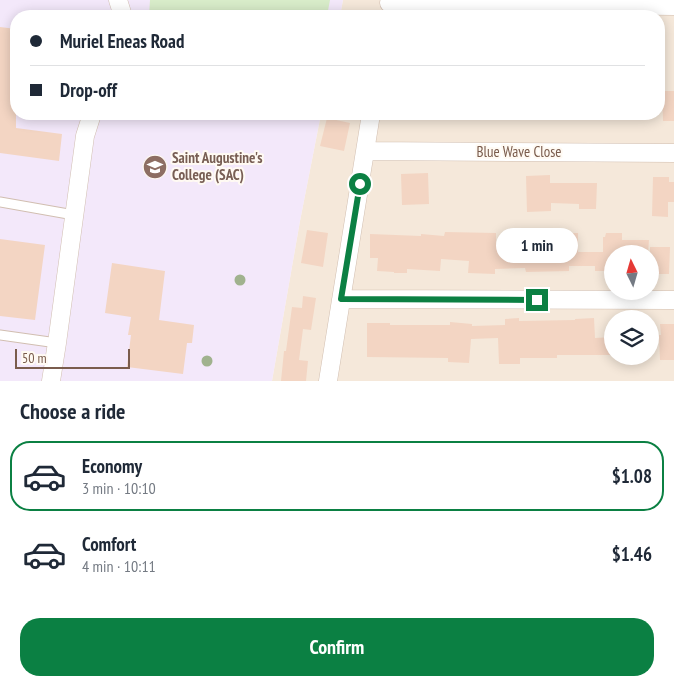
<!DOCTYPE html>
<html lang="en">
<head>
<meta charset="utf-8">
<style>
  body { margin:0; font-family:"PT Sans Narrow",sans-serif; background:#f6f6f7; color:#1f2937; height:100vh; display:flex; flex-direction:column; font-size:19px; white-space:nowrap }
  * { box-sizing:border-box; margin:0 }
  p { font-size:16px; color:#747a83 }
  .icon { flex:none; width:28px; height:28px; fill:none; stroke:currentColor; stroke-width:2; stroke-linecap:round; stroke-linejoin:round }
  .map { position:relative; height:381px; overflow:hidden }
  .side { display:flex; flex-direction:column; background:#fff; flex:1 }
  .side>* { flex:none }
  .banner { position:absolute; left:10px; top:10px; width:655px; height:110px; border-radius:20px; box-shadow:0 2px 12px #0003; display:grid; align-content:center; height:110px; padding:0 20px; background:#fff }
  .needle { width:32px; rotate:355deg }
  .fabs { position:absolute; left:604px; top:245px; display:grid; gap:10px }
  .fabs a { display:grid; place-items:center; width:55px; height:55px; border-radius:50%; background:#fff; box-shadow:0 2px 12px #0003; font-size:25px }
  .scale { position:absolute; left:15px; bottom:12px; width:115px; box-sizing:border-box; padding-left:5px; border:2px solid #7a5c4d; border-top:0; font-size:14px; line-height:18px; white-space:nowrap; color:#7a5c4d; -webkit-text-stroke:4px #fffaf3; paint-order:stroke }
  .end { position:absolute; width:22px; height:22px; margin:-11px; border:6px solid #0b8043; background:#fff; box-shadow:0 0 0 2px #fff }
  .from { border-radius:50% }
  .bubble { position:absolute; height:35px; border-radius:18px; background:#fff; box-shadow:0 2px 12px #0003; font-size:16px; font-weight:700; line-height:35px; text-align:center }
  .banner b { display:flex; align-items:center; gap:18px; height:48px; font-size:19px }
  .banner b+b { border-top:1px solid #e0e1e3 }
  .banner i { width:12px; height:12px; background:#1f2937 }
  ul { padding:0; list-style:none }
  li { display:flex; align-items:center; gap:15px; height:70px; margin:0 10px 8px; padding:0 10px; border:2px solid transparent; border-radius:20px }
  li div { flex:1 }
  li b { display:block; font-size:19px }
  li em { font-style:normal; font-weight:700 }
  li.active { border-color:#0b8043 }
  li>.icon { width:45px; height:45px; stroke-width:1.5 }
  h2 { padding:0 20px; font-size:22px; line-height:60px }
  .button { display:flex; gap:10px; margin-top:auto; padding:10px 20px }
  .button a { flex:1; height:58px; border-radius:20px; background:#0b8043; color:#fff; font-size:20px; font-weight:700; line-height:58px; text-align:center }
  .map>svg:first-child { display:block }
  .residential { fill:#f5e8da; fill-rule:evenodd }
  .education { fill:#f3e8fa }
  .green { fill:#d8ecc9 }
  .building { fill:#f3d5c3 }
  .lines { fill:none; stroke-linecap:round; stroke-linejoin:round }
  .lane-casing { stroke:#d1beb0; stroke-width:11 }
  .street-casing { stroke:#d1beb0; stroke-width:19 }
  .lane { stroke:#fff; stroke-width:9 }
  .street { stroke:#fff; stroke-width:18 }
  .tree { fill:#a0b28e }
  .route { stroke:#0b8043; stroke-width:6 }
  .labels { text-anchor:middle; stroke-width:4; stroke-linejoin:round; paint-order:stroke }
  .street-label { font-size:15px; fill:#7a5c4d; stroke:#fffaf3 }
  .education-label { font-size:15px; font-weight:bold; fill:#785e54; stroke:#fffaf3; text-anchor:start }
</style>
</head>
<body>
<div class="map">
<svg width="674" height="381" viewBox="0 0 674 381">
  <rect width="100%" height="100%" fill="#fdf6ec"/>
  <!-- residential -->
  <path class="residential" d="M343 0H674V381H272L300 221 321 114H659V16H340ZM612 254H650V291H612ZM612 319H650V356H612Z"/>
  <!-- education -->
  <path class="education" d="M0 0H343L340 16H16V114H321L300 221 272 381H0Z"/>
  <!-- green -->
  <path class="green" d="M150 0H330L327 16H149Z"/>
  <!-- building -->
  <path class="building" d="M0 27 16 29V128L62 134 59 161 0 153Z
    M662 91H674V121H663Z
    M327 118 350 123 344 151 320 146Z
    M428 173 429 204 402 205 401 174Z
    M550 175V183H597L596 209H579V204L551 203V211L527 212 526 176Z
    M653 177H669V182H674V202H668V217L652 216Z
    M307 230 328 233 323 267 301 263Z
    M445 232 496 233V244L557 242V233H578V252H603V237H605L606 233H622V240H649L648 254H612V271H595V266H569V271L526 272 525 268 495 269V274L468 273 469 261 441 259 440 271 407 269V273H394V272L377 271 378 258H370V234L421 236V234L444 236Z
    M0 239 45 245 35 320 0 316Z
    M650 247H670L669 274H650Z
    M112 263 165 271 159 320 194 325 192 343H187L183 374 127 367 131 335H128L131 317 105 313Z
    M303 296 316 298 311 330 303 329 299 360 308 361 306 381H281L284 351H286L292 307 302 308Z
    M519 318V321L575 320V319L594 318 595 338 612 337V355H557V358H520V364H499L498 338 471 339 469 363 448 362V358L367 357V323H390V325H450V322L472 324V326L505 325V319Z
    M660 324H674V360H660L659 335H661Z"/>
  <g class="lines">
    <!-- lane casing -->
    <g class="lane-casing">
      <path id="lane" d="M0 202 74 215
        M0 335 57 343"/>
    </g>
    <!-- street casing -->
    <g class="street-casing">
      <path id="street" d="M118 0 123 16
        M389 3 674 6
        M365 151 674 153
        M341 299 674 300
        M51 381 57 343 85 136 92 114
        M328 381 371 114"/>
    </g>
    <!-- lane -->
    <use href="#lane" class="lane"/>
    <!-- street -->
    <use href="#street" class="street"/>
  </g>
  <!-- trees -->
  <g class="tree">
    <circle cx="240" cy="280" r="5.5"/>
    <circle cx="207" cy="361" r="5.5"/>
  </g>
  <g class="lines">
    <!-- route -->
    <path class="route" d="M360 184 341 299 537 300"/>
  </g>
  <!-- icons -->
  <defs>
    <g id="school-disc" transform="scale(1.25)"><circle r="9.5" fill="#8d6e63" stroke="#fffaf3"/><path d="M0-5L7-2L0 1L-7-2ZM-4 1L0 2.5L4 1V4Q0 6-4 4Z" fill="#fff"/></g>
  </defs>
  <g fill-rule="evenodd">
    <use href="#school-disc" x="155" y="167"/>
  </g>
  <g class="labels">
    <!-- street labels -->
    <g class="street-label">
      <text x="519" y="157">Blue Wave Close</text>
    </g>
    <!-- education labels -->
    <g class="education-label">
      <text x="172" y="163">Saint Augustine's<tspan x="172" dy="17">College (SAC)</tspan></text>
    </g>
  </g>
</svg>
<div class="fabs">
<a><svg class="needle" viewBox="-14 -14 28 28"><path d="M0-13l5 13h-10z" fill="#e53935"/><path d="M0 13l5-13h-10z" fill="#747a83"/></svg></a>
<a><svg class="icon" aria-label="layers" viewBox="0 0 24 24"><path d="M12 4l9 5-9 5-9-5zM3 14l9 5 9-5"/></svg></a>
</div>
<div class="scale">50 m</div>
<i class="end from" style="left:360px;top:184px"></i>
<i class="end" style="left:537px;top:300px"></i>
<div class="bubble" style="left:496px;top:228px;width:82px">1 min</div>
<div class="banner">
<b><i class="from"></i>Muriel Eneas Road</b>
<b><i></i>Drop-off</b>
</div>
</div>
<section class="side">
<h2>Choose a ride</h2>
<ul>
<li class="active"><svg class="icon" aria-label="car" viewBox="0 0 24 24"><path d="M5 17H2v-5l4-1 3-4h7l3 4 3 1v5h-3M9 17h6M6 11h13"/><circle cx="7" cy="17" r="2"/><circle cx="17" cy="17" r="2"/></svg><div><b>Economy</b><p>3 min · 10:10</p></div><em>$1.08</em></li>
<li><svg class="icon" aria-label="car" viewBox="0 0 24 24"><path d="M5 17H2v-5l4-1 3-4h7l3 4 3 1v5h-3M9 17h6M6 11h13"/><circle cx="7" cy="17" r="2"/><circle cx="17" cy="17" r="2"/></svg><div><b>Comfort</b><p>4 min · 10:11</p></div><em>$1.46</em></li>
</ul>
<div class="button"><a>Confirm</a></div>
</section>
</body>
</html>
